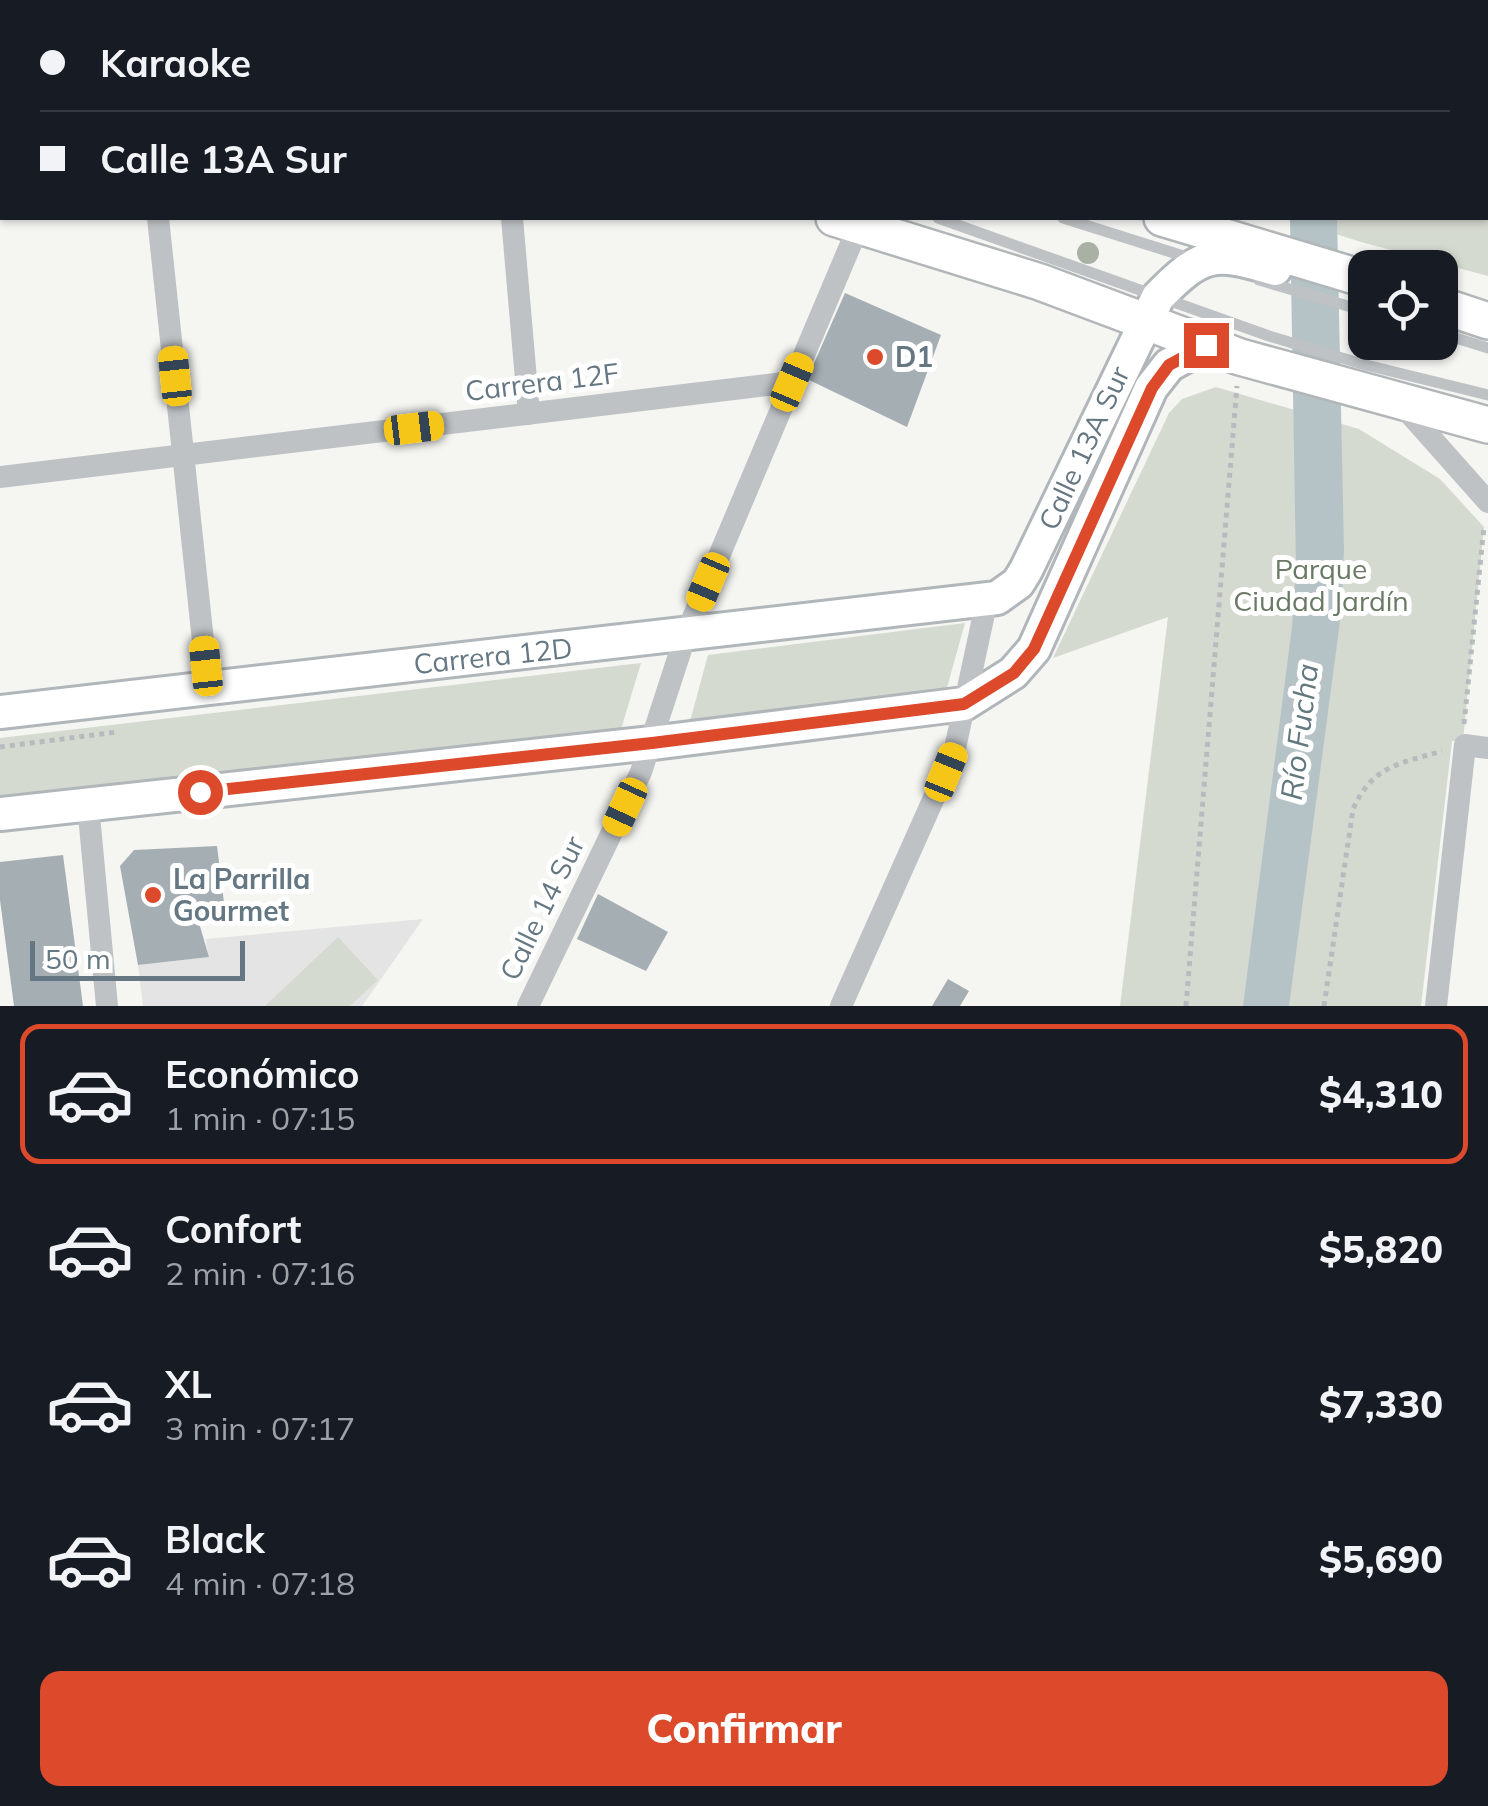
<!DOCTYPE html>
<html lang="es">
<head>
<meta charset="utf-8">
<style>
  body { margin:0; font-family:Mulish,sans-serif; background:#242831; color:#f1f3f6; height:100vh; display:flex; flex-direction:column; font-size:38px; white-space:nowrap }
  * { box-sizing:border-box; margin:0 }
  p { font-size:32px; color:#9ea1a6 }
  .icon { flex:none; width:55px; height:55px; fill:none; stroke:currentColor; stroke-width:2; stroke-linecap:round; stroke-linejoin:round }
  .map { position:relative; height:1006px; overflow:hidden }
  .panel { display:flex; flex-direction:column; background:#171b24; flex:1 }
  .panel>* { flex:none }
  .guide { position:absolute; left:0px; top:0px; width:1490px; height:220px; box-shadow:0 2px 8px #0004; display:grid; align-content:center; height:220px; padding:0 40px; background:#171b24 }
  .fabs { position:absolute; left:1348px; top:250px; display:grid; gap:20px }
  .fabs a { display:grid; place-items:center; width:110px; height:110px; border-radius:20px; background:#171b24; box-shadow:0 2px 8px #0004; font-size:50px }
  .scale { position:absolute; left:30px; bottom:25px; width:215px; box-sizing:border-box; padding-left:10px; border:5px solid #657782; border-top:0; font-size:28px; line-height:35px; white-space:nowrap; color:#657782; -webkit-text-stroke:8px #fff; paint-order:stroke }
  .end { position:absolute; width:45px; height:45px; margin:-22px; border:12px solid #dc4a2b; background:#fff; box-shadow:0 0 0 5px #fff }
  .from { border-radius:50% }
  .car { position:absolute; width:30px; height:60px; margin:-30px -15px; border-radius:12px; box-shadow:0 0 8px 2px #0007; background:linear-gradient(#f5c518 24%,#345 0 40%,#f5c518 0 76%,#345 0 86%,#f5c518 0) }
  .guide b { display:flex; align-items:center; gap:35px; height:95px; font-size:38px }
  .guide b+b { border-top:2px solid #363941 }
  .guide i { width:25px; height:25px; background:#f1f3f6 }
  ul { padding:18px 0 0; list-style:none }
  li { display:flex; align-items:center; gap:30px; height:140px; margin:0 20px 15px; padding:0 20px; border:5px solid transparent; border-radius:20px }
  li div { flex:1 }
  li b { display:block; font-size:38px }
  li em { font-style:normal; font-weight:800 }
  li.current { border-color:#dc4a2b }
  li>.icon { width:90px; height:90px; stroke-width:1.5 }
  .primary-button { display:flex; gap:20px; margin-top:auto; padding:20px 40px }
  .primary-button a { flex:1; height:115px; border-radius:20px; background:#dc4a2b; color:#fff; font-size:40px; font-weight:800; line-height:115px; text-align:center }
  .map>svg:first-child { display:block }
  .built { fill:#e3e4e3 }
  .green { fill:#d5dad1 }
  .water { fill:#b5c2c6 }
  .building { fill:#a5aeb3 }
  .lines { fill:none; stroke-linecap:round; stroke-linejoin:round }
  .secondary-casing { stroke:#b0b6ba; stroke-width:38 }
  .primary-casing { stroke:#b1b6b9; stroke-width:40 }
  .path { stroke:#b8bbbd; stroke-width:5; stroke-dasharray:5 5; stroke-linecap:butt }
  .lane { stroke:#bec2c5; stroke-width:11 }
  .street { stroke:#bec2c5; stroke-width:22 }
  .secondary { stroke:#fff; stroke-width:32 }
  .primary { stroke:#fff; stroke-width:35 }
  .tree { fill:#a8b1a4 }
  .route { stroke:#dc4a2b; stroke-width:12 }
  .poi-dot { fill:#dc4a2b; stroke:#fff; stroke-width:4 }
  .labels { text-anchor:middle; stroke-width:10; stroke-linejoin:round; paint-order:stroke }
  .poi-label { font-size:28px; font-weight:bold; fill:#657782; stroke:#fff; text-anchor:start }
  .street-label { font-size:28px; fill:#657782; stroke:#fff }
  .park-label { font-size:28px; fill:#697964; stroke:#fff }
  .water-label { font-size:30px; font-style:italic; fill:#61787f; stroke:#fff }
</style>
</head>
<body>
<div class="map">
<svg width="1488" height="1006" viewBox="0 0 1488 1006">
  <rect width="100%" height="100%" fill="#f5f5f2"/>
  <!-- built -->
  <path class="built" d="M942 0H1209V2H942Z
    M423 919 362 1006H143L138 965 208 957 206 939Z"/>
  <!-- green -->
  <path class="green" d="M1209 0H1488V276L1361 242 1286 218H1488V2Z
    M1216 387 1359 429 1440 479 1484 527 1463 741H1452L1421 1006H1120L1168 617 1053 658 1169 413 1182 399Z
    M965 623 943 702 687 732 708 655Z
    M641 663 619 736 0 796V738Z
    M338 937 378 980 350 1006H265Z"/>
  <!-- water -->
  <path class="water" d="M1290 218H1337L1344 550 1341 614 1289 1006H1243L1292 627 1296 568Z"/>
  <!-- building -->
  <path class="building" d="M845 293 941 335 907 427 807 379Z
    M217 846 226 919 199 923 209 957 138 965 120 866 134 850Z
    M63 855 83 1006H14L0 900V862Z
    M598 894 668 932 646 971 577 939Z
    M948 979 969 991 960 1006H932Z"/>
  <g class="lines">
    <!-- secondary casing -->
    <g class="secondary-casing">
      <path id="secondary" d="M0 712 997 598 1018 583 1026 570 1158 297C1203 251 1214 251 1275 269
        M0 814 652 743 964 704 1013 673 1034 649 1151 388 1169 365 1206 345"/>
    </g>
    <!-- primary casing -->
    <g class="primary-casing">
      <path id="primary" d="M393 0 406 2
        M0 34H2
        M834 218 1040 282 1240 357 1488 425
        M1162 218 1365 279
        M1440 305 1488 321"/>
    </g>
    <!-- path -->
    <path class="path" d="M1244 0V2
      M1464 724 1484 526
      M0 747 117 732
      M1186 1006 1237 386
      M1324 1006 1353 809C1373 765 1399 764 1442 751"/>
    <!-- lane -->
    <path class="lane" d="M291 0 305 2
      M0 4H2
      M938 218 1269 336 1362 364 1488 395
      M1063 218 1193 259
      M1259 280 1365 311
      M1440 333 1488 348"/>
    <!-- street -->
    <path class="street" d="M455 0V2
      M912 0 913 2
      M158 218 208 688
      M512 218 529 414
      M1400 403 1488 502
      M0 477 792 382
      M88 805 107 1006
      M528 1006 641 772 686 634 859 225
      M841 1006 954 753 987 600
      M1436 1006 1465 745 1488 748"/>
    <!-- secondary -->
    <use href="#secondary" class="secondary"/>
    <!-- primary -->
    <use href="#primary" class="primary"/>
  </g>
  <!-- trees -->
  <circle class="tree" cx="1088" cy="253" r="11"/>
  <g class="lines">
    <!-- route -->
    <path class="route" d="M200 792 652 743 964 704 1014 673 1034 649 1152 388 1169 365 1206 345"/>
  </g>
  <!-- markers -->
  <g class="poi-dot">
    <circle cx="875" cy="357" r="10"/>
    <circle cx="153" cy="895" r="10"/>
  </g>
  <g class="labels">
    <!-- poi labels -->
    <g class="poi-label">
      <text x="895" y="367">D1</text>
      <text x="173" y="889">La Parrilla<tspan x="173" dy="32">Gourmet</tspan></text>
    </g>
    <!-- street labels -->
    <g class="street-label">
      <text transform="translate(542 382) rotate(-7)" y="10">Carrera 12F</text>
      <text transform="translate(1084 448) rotate(-65)" y="10">Calle 13A Sur</text>
      <text transform="translate(493 656) rotate(-6)" y="10">Carrera 12D</text>
      <text transform="translate(542 908) rotate(-64)" y="10">Calle 14 Sur</text>
    </g>
    <!-- park labels -->
    <g class="park-label">
      <text x="1321" y="579">Parque<tspan x="1321" dy="32">Ciudad Jardín</tspan></text>
    </g>
    <!-- water labels -->
    <g class="water-label">
      <text transform="translate(1300 732) rotate(-83)" y="10">Río Fucha</text>
    </g>
  </g>
</svg>
<div class="fabs">
<a><svg class="icon" aria-label="locate" viewBox="0 0 24 24"><circle cx="12" cy="12" r="6"/><path d="M12 2v4M12 18v4M2 12h4M18 12h4"/></svg></a>
</div>
<div class="scale">50 m</div>
<i class="end from" style="left:200px;top:792px"></i>
<i class="end" style="left:1206px;top:345px"></i>
<i class="car" style="left:175px;top:376px;rotate:354deg"></i>
<i class="car" style="left:792px;top:382px;rotate:23deg"></i>
<i class="car" style="left:414px;top:428px;rotate:83deg"></i>
<i class="car" style="left:708px;top:582px;rotate:203deg"></i>
<i class="car" style="left:206px;top:666px;rotate:354deg"></i>
<i class="car" style="left:946px;top:772px;rotate:22deg"></i>
<i class="car" style="left:625px;top:807px;rotate:205deg"></i>
<div class="guide">
<b><i class="from"></i>Karaoke</b>
<b><i></i>Calle 13A Sur</b>
</div>
</div>
<section class="panel">
<ul>
<li class="current"><svg class="icon" aria-label="car" viewBox="0 0 24 24"><path d="M5 17H2v-5l4-1 3-4h7l3 4 3 1v5h-3M9 17h6M6 11h13"/><circle cx="7" cy="17" r="2"/><circle cx="17" cy="17" r="2"/></svg><div><b>Económico</b><p>1 min · 07:15</p></div><em>$4,310</em></li>
<li><svg class="icon" aria-label="car" viewBox="0 0 24 24"><path d="M5 17H2v-5l4-1 3-4h7l3 4 3 1v5h-3M9 17h6M6 11h13"/><circle cx="7" cy="17" r="2"/><circle cx="17" cy="17" r="2"/></svg><div><b>Confort</b><p>2 min · 07:16</p></div><em>$5,820</em></li>
<li><svg class="icon" aria-label="car" viewBox="0 0 24 24"><path d="M5 17H2v-5l4-1 3-4h7l3 4 3 1v5h-3M9 17h6M6 11h13"/><circle cx="7" cy="17" r="2"/><circle cx="17" cy="17" r="2"/></svg><div><b>XL</b><p>3 min · 07:17</p></div><em>$7,330</em></li>
<li><svg class="icon" aria-label="car" viewBox="0 0 24 24"><path d="M5 17H2v-5l4-1 3-4h7l3 4 3 1v5h-3M9 17h6M6 11h13"/><circle cx="7" cy="17" r="2"/><circle cx="17" cy="17" r="2"/></svg><div><b>Black</b><p>4 min · 07:18</p></div><em>$5,690</em></li>
</ul>
<div class="primary-button"><a>Confirmar</a></div>
</section>
</body>
</html>
